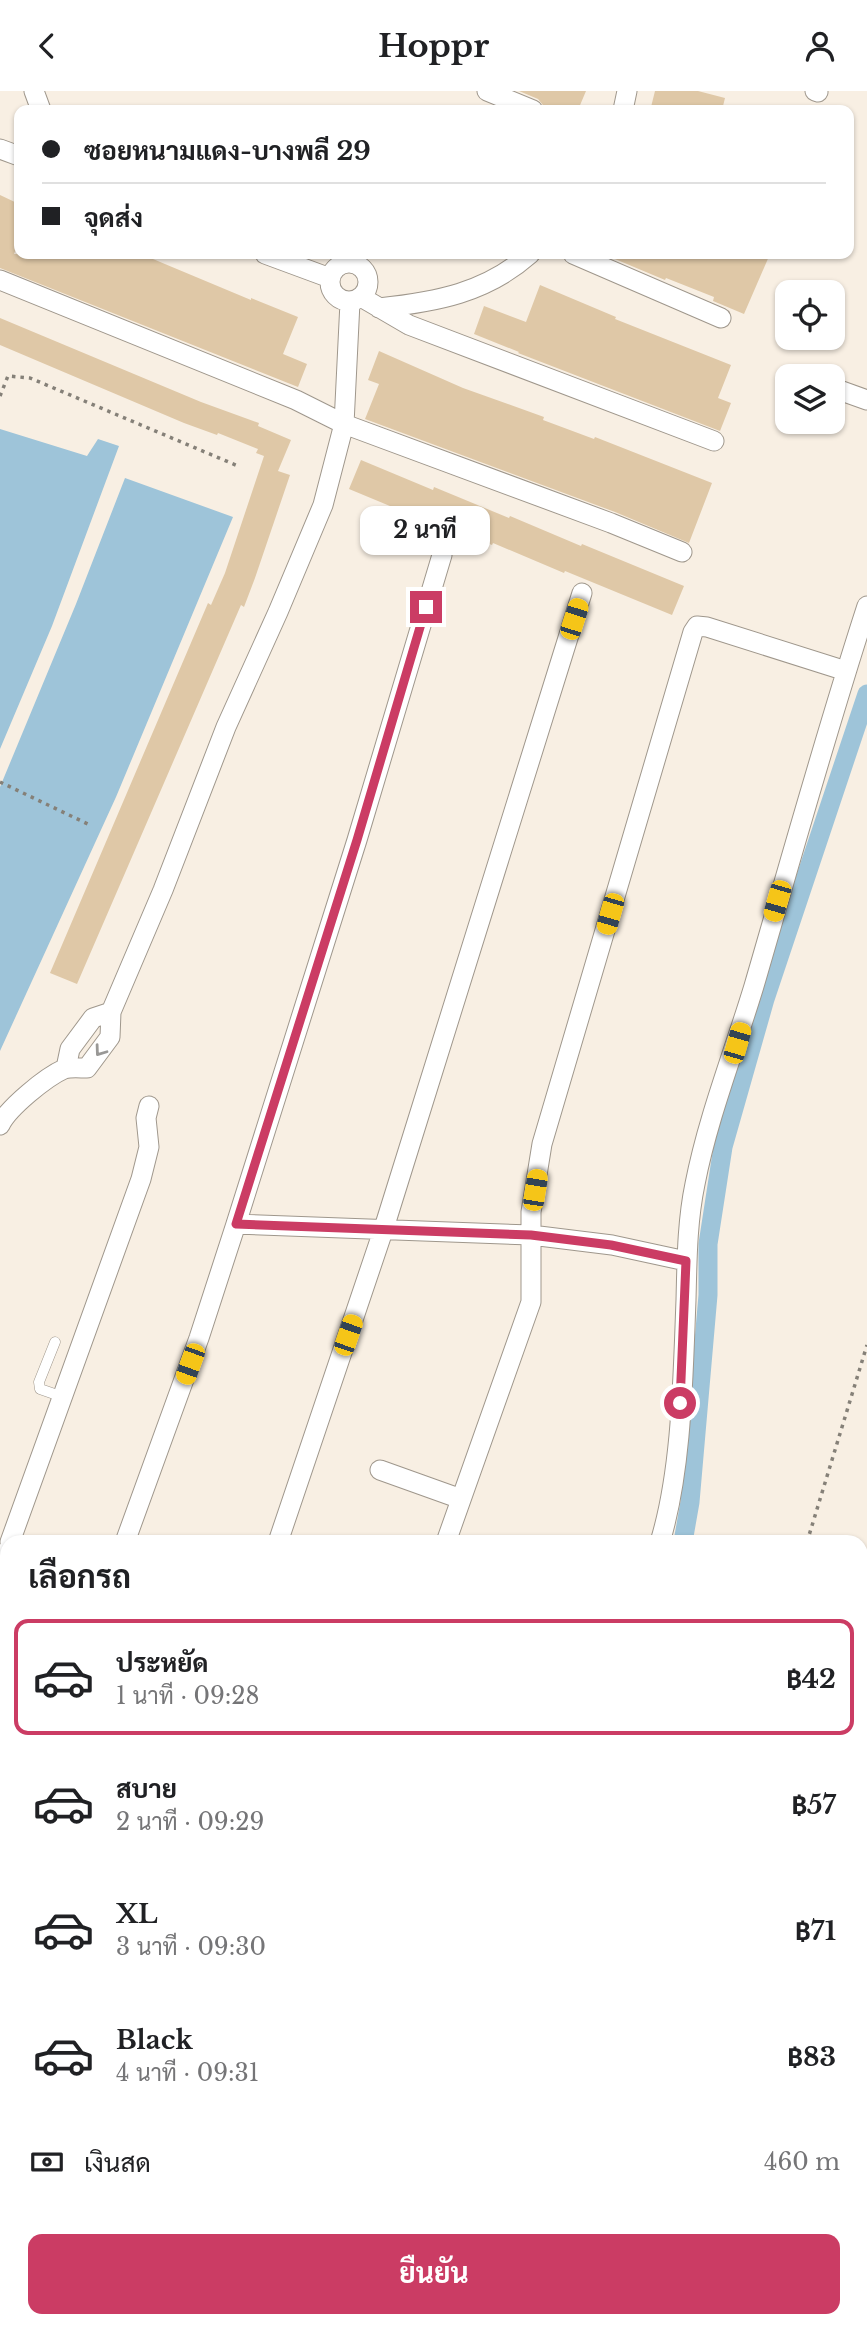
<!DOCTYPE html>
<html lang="th">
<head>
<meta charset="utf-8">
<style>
  body { margin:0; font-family:"Libre Baskerville",Sarabun,serif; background:#f2f2f2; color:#202124; height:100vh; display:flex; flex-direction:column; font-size:26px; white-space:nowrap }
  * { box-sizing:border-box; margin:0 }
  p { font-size:23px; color:#757577 }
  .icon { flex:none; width:38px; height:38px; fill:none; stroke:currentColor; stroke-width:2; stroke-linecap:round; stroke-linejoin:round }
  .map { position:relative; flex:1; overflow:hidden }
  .panel { position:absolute; left:0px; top:1444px; width:868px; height:793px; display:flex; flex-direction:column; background:#fff; border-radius:21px 21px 0 0; box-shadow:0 2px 5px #0004 }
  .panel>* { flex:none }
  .hud { position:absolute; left:14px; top:14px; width:840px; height:154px; border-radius:14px; box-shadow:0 2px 5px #0004; display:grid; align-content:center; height:154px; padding:0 28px; background:#fff }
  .tools { position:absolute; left:775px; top:189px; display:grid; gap:14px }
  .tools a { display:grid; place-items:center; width:70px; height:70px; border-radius:14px; background:#fff; box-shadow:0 2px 5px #0004; font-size:35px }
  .end { position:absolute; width:32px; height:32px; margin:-16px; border:9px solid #cb3c64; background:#fff; box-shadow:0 0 0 4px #fff }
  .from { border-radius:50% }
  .bubble { position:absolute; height:49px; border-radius:14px; background:#fff; box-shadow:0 2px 5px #0004; font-size:23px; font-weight:700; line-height:49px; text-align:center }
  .car { position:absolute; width:21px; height:42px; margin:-21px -10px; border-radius:9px; box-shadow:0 0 5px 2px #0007; background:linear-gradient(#f5c518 24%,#345 0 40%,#f5c518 0 76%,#345 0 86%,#f5c518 0) }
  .hud b { display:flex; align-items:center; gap:24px; height:66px; font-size:26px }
  .hud b+b { border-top:2px solid #e0e0e0 }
  .hud i { width:18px; height:18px; background:#202124 }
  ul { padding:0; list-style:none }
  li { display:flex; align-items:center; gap:21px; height:116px; margin:0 14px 10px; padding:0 14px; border:4px solid transparent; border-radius:14px }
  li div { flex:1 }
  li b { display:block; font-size:26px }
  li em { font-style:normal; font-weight:700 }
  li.selected { border-color:#cb3c64 }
  li>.icon { width:63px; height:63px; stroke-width:1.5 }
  h2 { padding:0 28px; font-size:32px; line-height:84px }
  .pay { display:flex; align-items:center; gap:18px; height:77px; padding:0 28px; font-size:26px }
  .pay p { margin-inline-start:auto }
  .cta { display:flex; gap:14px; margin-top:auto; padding:14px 28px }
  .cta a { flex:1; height:80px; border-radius:14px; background:#cb3c64; color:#fff; font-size:28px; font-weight:700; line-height:80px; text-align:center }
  header { display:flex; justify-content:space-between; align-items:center; height:91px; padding:0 28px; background:#fff; font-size:32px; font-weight:700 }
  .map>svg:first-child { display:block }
  .water { fill:#9ec4d9 }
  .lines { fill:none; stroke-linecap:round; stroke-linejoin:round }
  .canal { stroke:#9ec4d9; stroke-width:19 }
  .building { fill:#dfc8a7 }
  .service-casing { stroke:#9f978c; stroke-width:11 }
  .minor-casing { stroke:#9f978c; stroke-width:21 }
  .secondary-casing { stroke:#9f978c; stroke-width:28 }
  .path { stroke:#858078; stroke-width:3.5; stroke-dasharray:3.5 5; stroke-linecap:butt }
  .service { stroke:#fff; stroke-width:10 }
  .minor { stroke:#fff; stroke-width:19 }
  .secondary { stroke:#fff; stroke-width:26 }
  .oneway { stroke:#999896 }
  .route { stroke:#cb3c64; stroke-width:9 }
</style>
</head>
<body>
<header><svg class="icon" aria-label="back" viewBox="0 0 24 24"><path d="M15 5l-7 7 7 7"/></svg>Hoppr<svg class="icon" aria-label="person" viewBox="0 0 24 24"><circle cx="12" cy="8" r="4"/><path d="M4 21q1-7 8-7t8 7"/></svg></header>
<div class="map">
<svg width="867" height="2235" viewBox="0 0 867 2235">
  <rect width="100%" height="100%" fill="#f8efe3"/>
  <!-- water -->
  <path class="water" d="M0 338 87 365 98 348 119 355 52 535 0 658Z
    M125 387 233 426 116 706 0 960V696L76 513Z
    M0 2135 7 2138V2225L0 2223Z
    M18 2230H224L237 2235H33Z"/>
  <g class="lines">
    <!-- canal -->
    <path class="canal" d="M683 1451 690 1411 708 1204V1153L723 1056 765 908 867 603
      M366 2235 369 2230"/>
  </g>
  <!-- building -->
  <path class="building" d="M519 0H586L578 19H547L538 8Z
    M655 0H698L725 7 722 19H664L651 16Z
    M0 104 19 113V150L14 163H141L251 209V207L298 226 283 263 307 273 298 296 0 177Z
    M603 163H770L744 223 713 210 714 206 666 187 665 189Z
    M540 194 616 226 615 228 731 274 718 307 731 312 720 340 518 262 519 261 474 243 484 215 526 231Z
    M0 227 201 311 259 332 258 335 291 349 278 380 290 384 255 487 244 516 241 514 77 893 50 882 208 512 211 514 225 482 264 365 256 362 258 358 218 342 217 344 184 332 0 254Z
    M379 260 463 297 544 326 543 329 594 348 595 346 712 392 689 452 615 421 365 328 379 293 368 289Z
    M361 369 433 399 434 396 509 427 510 425 581 455 582 453 684 495 672 524 565 480 564 482 493 452 492 454 415 423 414 425 349 398Z"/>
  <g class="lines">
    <!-- service casing -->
    <g class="service-casing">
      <path id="service" d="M55 1251 39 1291 40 1298 63 1306
        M0 1691 7 1675
        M0 1750 7 1755
        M0 2000 7 2003
        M0 2096 7 2097
        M123 2235 125 2230"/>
    </g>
    <!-- minor casing -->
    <g class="minor-casing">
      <path id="minor" d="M34 0 41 19
        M487 0 533 19
        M815 0 818 1
        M623 19 627 0
        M0 58 19 65
        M265 163 330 187
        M573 163 721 227
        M330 191a19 19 0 1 1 38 0a19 19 0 1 1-38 0Z
        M0 189 296 309 344 333 611 432 682 461
        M361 206 409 234 714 350
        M379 217C436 211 486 202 530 163
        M839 299 867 309
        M66 977 70 958 93 927 111 921
        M0 1034C8 1017 46 986 64 978 70 976 80 977 87 977L110 946 111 921 163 799 226 636 278 521 323 414 344 333 350 211
        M236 1133 531 1144 612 1154 686 1170
        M380 1379 461 1408
        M10 1451 141 1088 149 1056 146 1027 149 1015
        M125 1451 199 1247 236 1133 357 749 442 464
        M278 1451 384 1137 582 502
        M446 1451 531 1211V1121L542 1053 693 541 697 535 707 536 846 580
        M660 1451C682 1379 683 1285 686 1209 687 1171 687 1131 695 1093 708 1026 734 961 754 895 791 768 826 641 867 515
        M0 1480 7 1460
        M861 1557 867 1558"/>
    </g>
    <!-- secondary casing -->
    <g class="secondary-casing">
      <path id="secondary" d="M0 1498 7 1501
        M861 1813 867 1815"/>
    </g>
    <!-- path -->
    <path class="path" d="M0 305 8 285 30 287 238 375
      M0 691 92 735
      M807 1451 867 1254"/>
    <!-- service -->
    <use href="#service" class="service"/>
    <!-- minor -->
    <use href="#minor" class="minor"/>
    <!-- secondary -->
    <use href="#secondary" class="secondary"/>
  </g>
  <!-- one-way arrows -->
  <defs><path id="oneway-chevron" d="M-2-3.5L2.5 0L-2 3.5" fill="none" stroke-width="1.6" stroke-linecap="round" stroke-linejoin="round" transform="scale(1.75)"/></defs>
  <use class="oneway" href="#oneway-chevron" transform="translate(100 960) rotate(126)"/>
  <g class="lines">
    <!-- route -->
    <path class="route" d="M426 516 357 749 236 1133 531 1144 611 1154 686 1170 680 1312"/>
  </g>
</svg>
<div class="tools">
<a><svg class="icon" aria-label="locate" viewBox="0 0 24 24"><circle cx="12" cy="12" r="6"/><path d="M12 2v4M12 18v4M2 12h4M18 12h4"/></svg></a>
<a><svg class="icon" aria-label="layers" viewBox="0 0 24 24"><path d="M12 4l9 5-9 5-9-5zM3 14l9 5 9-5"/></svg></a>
</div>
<i class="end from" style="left:680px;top:1312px"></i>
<i class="end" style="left:426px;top:516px"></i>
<div class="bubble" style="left:360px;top:415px;width:130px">2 นาที</div>
<i class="car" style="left:574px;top:528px;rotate:18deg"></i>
<i class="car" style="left:777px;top:810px;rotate:196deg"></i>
<i class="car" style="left:610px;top:823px;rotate:196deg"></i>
<i class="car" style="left:737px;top:952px;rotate:16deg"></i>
<i class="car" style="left:535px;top:1099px;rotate:9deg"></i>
<i class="car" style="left:348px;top:1244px;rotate:19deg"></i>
<i class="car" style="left:190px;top:1273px;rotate:200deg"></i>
<div class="hud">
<b><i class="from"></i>ซอยหนามแดง-บางพลี 29</b>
<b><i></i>จุดส่ง</b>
</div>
<section class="panel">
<h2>เลือกรถ</h2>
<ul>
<li class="selected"><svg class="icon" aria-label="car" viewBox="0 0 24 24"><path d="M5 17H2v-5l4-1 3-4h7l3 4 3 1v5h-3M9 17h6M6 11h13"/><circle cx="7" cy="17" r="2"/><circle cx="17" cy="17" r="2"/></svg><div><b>ประหยัด</b><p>1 นาที · 09:28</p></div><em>฿42</em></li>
<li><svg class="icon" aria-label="car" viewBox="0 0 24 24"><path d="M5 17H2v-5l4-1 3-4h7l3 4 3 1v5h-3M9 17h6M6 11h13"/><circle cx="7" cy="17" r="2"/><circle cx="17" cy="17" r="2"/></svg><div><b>สบาย</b><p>2 นาที · 09:29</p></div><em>฿57</em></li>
<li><svg class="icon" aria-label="car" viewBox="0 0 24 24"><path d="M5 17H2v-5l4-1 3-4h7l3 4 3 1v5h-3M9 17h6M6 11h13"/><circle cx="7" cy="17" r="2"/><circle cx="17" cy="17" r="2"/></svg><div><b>XL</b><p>3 นาที · 09:30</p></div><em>฿71</em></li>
<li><svg class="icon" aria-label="car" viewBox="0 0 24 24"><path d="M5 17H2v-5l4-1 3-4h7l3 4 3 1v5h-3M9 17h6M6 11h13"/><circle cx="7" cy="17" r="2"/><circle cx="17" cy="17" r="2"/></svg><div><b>Black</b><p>4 นาที · 09:31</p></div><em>฿83</em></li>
</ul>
<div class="pay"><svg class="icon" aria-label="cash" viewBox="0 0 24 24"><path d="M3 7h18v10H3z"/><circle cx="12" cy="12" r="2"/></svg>เงินสด<p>460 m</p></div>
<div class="cta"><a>ยืนยัน</a></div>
</section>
</div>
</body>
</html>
